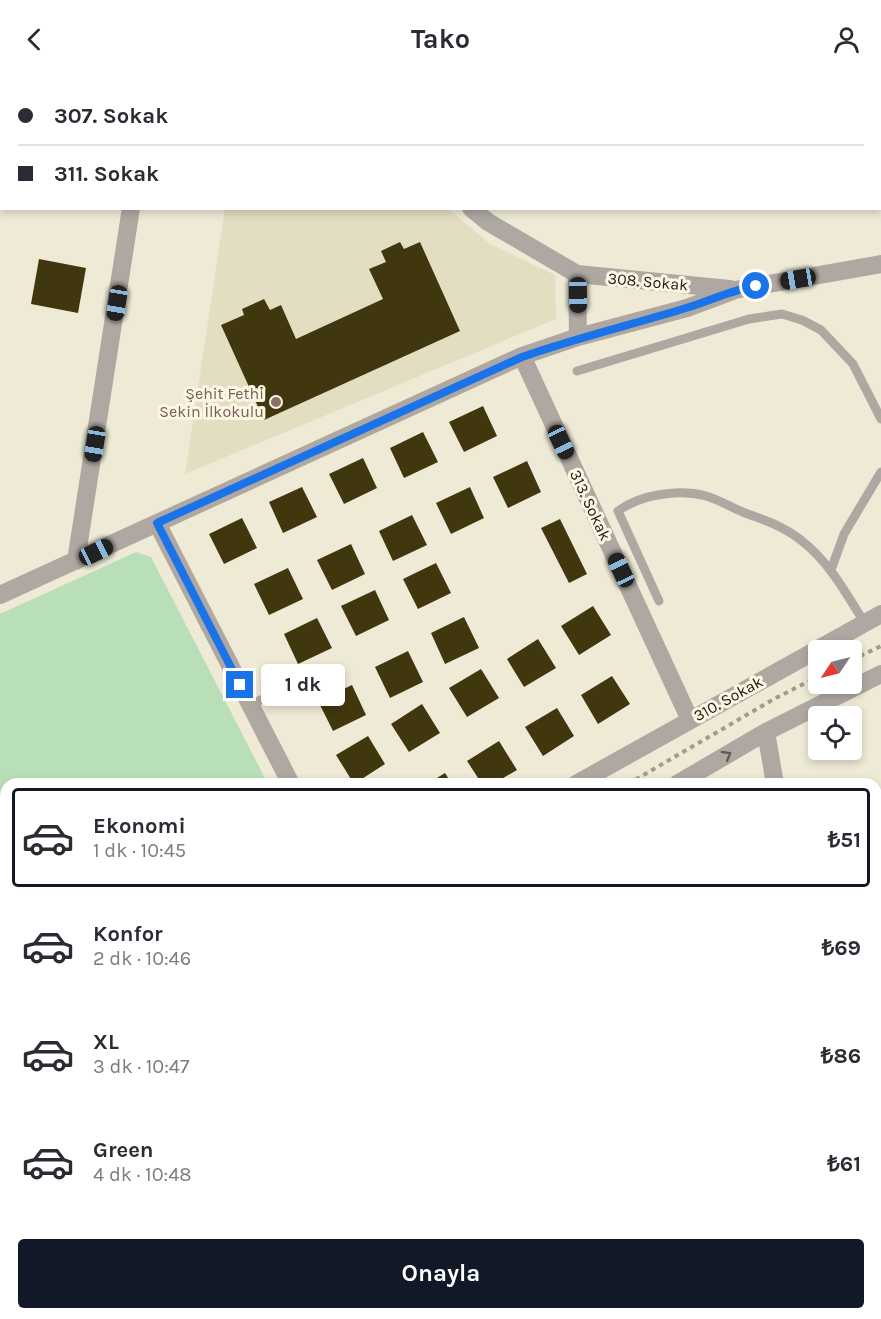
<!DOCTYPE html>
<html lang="tr">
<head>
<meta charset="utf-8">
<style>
  body { margin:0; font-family:Karla,sans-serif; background:#f2f2f3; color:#2b2b33; height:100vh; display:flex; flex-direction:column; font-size:22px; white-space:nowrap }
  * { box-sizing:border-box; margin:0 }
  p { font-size:20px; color:#7c7c81 }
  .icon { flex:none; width:33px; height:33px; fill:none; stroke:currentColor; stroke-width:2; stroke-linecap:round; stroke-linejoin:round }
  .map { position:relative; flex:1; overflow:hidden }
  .sheet { position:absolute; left:0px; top:700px; width:882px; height:542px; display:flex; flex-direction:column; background:#fff; border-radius:18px 18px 0 0; box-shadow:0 3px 9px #0003 }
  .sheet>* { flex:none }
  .top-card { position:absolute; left:0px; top:0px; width:882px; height:132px; box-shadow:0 3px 9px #0003; display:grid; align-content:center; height:132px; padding:0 18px; background:#fff }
  .needle { width:39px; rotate:235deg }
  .tools { position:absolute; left:808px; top:562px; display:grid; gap:12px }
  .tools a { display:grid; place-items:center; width:54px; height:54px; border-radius:6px; background:#fff; box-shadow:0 3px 9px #0003; font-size:30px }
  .end { position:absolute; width:27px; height:27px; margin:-14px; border:8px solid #1a73e8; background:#fff; box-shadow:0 0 0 3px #fff }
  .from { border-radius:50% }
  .bubble { position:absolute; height:42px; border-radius:6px; background:#fff; box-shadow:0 3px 9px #0003; font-size:20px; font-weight:700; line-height:42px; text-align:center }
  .car { position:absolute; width:18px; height:36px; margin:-18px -9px; border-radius:8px; box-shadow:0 0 4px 2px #0007; background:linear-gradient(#222 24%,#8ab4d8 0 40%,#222 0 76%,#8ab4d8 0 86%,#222 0) }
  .top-card b { display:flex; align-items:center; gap:21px; height:57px; font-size:22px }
  .top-card b+b { border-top:2px solid #e1e1e2 }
  .top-card i { width:15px; height:15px; background:#2b2b33 }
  ul { padding:10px 0 0; list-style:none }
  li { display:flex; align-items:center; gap:18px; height:99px; margin:0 12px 9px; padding:0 6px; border:3px solid transparent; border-radius:6px }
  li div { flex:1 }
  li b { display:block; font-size:22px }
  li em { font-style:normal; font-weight:700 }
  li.on { border-color:#111827 }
  li>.icon { width:54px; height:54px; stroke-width:1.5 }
  .button { display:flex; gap:12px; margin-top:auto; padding:12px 18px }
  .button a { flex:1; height:69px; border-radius:6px; background:#111827; color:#fff; font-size:24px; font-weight:700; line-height:69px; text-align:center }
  header { display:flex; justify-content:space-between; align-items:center; height:78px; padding:0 18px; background:#fff; font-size:27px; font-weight:700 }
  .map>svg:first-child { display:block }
  .built { fill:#e3ddc2 }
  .green { fill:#b9dfb9 }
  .building { fill:#41370e }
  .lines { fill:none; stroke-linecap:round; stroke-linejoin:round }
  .path { stroke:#a09c8d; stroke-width:4; stroke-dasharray:4.5 4.5; stroke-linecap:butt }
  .lane { stroke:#afa8a2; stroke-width:9 }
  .street { stroke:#afa8a2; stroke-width:18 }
  .secondary { stroke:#92887f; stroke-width:27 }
  .oneway { stroke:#5f5a54 }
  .route { stroke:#1a73e8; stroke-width:8 }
  .education-dot { fill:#8d6e63; stroke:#fcf7e3; stroke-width:2 }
  .labels { text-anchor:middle; stroke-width:6; stroke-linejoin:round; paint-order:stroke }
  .street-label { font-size:16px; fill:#1d1b14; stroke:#fcf7e3 }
  .education-label { font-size:16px; fill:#785e54; stroke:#fcf7e3; text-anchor:end }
</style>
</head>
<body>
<header><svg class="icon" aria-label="back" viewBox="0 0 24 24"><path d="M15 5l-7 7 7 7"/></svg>Tako<svg class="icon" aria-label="person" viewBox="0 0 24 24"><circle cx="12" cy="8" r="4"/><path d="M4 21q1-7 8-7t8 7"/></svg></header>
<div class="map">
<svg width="881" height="1241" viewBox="0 0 881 1241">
  <rect width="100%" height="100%" fill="#eeead6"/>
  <!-- built -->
  <path class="built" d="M437 130 451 133 490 166 555 197 556 241 185 396 225 131Z"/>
  <!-- green -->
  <path class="green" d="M136 474 151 479 268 706H6V912L0 910V536Z"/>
  <!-- building -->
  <path class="building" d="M400 164 404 171 420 164 460 253 264 342 221 247 244 237 242 231 264 221 270 232 281 227 296 261 383 221 369 191 386 184 381 173Z
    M39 181 86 190 78 235 31 226Z
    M483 328 497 358 464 374 449 344Z
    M423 354 438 384 404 400 390 370Z
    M363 380 377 410 344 426 329 396Z
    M527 383 541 414 508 430 493 399Z
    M302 409 317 439 283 455 269 424Z
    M470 409 484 440 451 456 436 425Z
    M412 437 427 467 393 483 379 453Z
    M242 440 257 470 224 486 209 456Z
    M560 441 587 496 569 505 541 450Z
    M351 466 365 496 332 512 317 482Z
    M436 485 451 515 418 531 403 501Z
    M288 490 303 521 269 537 254 506Z
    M375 512 389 542 356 558 341 528Z
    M593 528 611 557 579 577 561 548Z
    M464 539 479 570 445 586 431 555Z
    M317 540 332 570 298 586 284 556Z
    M538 561 556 590 524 609 507 581Z
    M408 573 423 604 390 620 375 589Z
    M481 591 499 620 467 639 449 610Z
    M612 598 630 626 598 646 581 617Z
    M352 607 366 637 333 653 318 623Z
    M422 626 440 655 409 674 391 646Z
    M557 630 574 658 543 678 525 649Z
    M368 658 385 686 354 706 336 677Z
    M499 663 517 692 493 706H482L467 683Z
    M445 695 452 706H427Z
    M6 1069V1115L4 1118 0 1116V1078Z
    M453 1236H521L526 1241H447Z"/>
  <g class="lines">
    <!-- path -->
    <path class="path" d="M852 582 881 568
      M628 706 774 621 819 598"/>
    <!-- lane -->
    <path class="lane" d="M577 293 749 241 782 236 802 242 821 252 853 286 881 341
      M831 492 844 456 881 394
      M659 523 618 433C641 416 679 411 706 418 720 422 732 430 745 435 765 442 785 449 802 463 829 484 846 515 864 544
      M250 627 278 614"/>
    <!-- street -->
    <path class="street" d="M357 0 358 2
      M581 0 583 2
      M880 10H881
      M0 55 2 56
      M471 130 488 144 577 196 730 211
      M577 196 578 259
      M522 278 690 642
      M157 445 291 706
      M76 483 131 130
      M0 517 522 278 578 259 687 230 735 212 881 186
      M766 654 775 706
      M576 706 881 536
      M677 706 766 654 881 596
      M0 932 6 930
      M876 966 881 965
      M876 994 881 1027
      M876 1105 881 1104
      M585 1241 591 1236"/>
    <!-- secondary -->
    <path class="secondary" d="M0 946 6 956
      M0 1004 6 996
      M275 1236 281 1241"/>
  </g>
  <!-- one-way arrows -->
  <defs><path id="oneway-chevron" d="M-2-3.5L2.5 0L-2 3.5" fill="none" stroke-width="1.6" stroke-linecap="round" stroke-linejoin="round" transform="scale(1.5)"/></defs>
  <use class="oneway" href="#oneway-chevron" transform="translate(727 677) rotate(-30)"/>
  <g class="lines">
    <!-- route -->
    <path class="route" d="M240 607 157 445 522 279C576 260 631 247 686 230 710 223 731 212 756 208"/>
  </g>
  <!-- markers -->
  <circle class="education-dot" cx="276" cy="324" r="6"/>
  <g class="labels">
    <!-- street labels -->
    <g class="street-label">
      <text transform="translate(648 203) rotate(5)" y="6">308. Sokak</text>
      <text transform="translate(591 427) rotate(65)" y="6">313. Sokak</text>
      <text transform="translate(728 620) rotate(-29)" y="6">310. Sokak</text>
    </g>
    <!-- education labels -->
    <g class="education-label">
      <text x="264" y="321">Şehit Fethi<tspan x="264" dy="18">Sekin İlkokulu</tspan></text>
    </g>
  </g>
</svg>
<div class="tools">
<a><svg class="needle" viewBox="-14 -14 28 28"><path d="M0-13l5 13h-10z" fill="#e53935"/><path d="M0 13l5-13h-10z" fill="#7c7c81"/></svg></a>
<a><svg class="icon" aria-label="locate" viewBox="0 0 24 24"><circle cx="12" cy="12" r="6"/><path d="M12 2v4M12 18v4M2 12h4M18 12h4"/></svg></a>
</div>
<i class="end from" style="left:756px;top:208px"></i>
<i class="end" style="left:240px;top:607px"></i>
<div class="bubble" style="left:261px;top:586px;width:84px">1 dk</div>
<i class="car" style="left:798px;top:201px;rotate:260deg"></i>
<i class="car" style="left:578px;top:217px;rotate:179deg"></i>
<i class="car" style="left:117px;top:225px;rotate:189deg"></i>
<i class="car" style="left:561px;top:364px;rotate:155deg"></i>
<i class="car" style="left:95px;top:366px;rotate:189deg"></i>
<i class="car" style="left:96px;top:474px;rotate:64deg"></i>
<i class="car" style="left:621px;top:492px;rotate:335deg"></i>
<div class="top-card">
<b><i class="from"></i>307. Sokak</b>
<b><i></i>311. Sokak</b>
</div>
<section class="sheet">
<ul>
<li class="on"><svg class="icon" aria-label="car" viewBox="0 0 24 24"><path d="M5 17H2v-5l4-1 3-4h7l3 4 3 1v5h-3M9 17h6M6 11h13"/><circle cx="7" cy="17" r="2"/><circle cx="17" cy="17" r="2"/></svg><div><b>Ekonomi</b><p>1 dk · 10:45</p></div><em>₺51</em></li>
<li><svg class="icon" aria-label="car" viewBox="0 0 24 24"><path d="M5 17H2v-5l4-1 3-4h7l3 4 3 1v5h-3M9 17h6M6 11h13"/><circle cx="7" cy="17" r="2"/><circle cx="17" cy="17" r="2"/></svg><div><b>Konfor</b><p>2 dk · 10:46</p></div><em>₺69</em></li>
<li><svg class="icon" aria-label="car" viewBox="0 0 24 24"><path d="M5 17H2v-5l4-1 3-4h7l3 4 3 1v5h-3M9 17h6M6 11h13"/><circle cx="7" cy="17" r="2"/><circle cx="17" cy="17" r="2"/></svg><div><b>XL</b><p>3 dk · 10:47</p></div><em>₺86</em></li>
<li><svg class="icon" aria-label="car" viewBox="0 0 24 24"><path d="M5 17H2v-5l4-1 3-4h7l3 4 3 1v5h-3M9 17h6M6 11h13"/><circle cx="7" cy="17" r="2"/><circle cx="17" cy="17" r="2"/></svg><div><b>Green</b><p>4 dk · 10:48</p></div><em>₺61</em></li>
</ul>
<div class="button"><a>Onayla</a></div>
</section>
</div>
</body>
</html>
